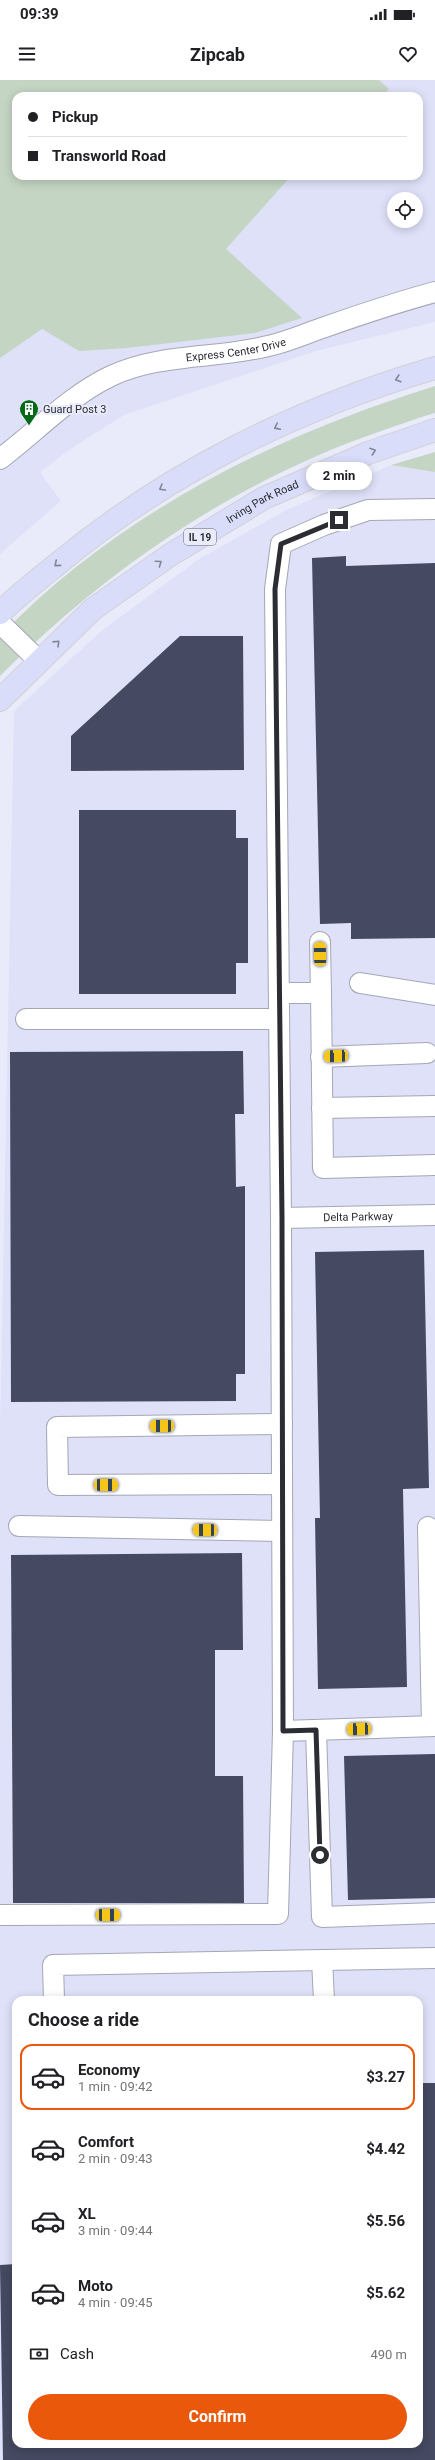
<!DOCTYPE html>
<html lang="en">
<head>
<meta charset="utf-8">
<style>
  body { margin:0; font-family:Roboto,sans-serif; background:#f6f6f6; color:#202124; height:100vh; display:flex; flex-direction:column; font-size:15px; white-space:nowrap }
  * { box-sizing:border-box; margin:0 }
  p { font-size:13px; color:#757577 }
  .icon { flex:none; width:22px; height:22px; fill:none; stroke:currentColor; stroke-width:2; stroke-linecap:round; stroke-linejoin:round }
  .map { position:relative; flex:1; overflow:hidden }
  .panel { position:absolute; left:12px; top:1916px; width:411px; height:452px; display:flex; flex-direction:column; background:#fff; border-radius:12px; box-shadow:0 2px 10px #0003 }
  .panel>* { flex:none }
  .banner { position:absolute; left:12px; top:12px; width:411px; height:88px; border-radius:12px; box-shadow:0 2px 10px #0003; display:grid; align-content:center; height:88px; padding:0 16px; background:#fff }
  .buttons { position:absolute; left:387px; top:112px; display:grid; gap:8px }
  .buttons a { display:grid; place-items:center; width:36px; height:36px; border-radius:50%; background:#fff; box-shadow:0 2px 10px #0003; font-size:20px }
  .end { position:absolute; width:18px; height:18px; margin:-9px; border:5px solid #2c2d33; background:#fff; box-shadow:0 0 0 2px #fff }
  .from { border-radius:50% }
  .bubble { position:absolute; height:28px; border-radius:14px; background:#fff; box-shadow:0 2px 10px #0003; font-size:13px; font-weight:700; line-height:28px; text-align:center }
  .car { position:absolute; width:12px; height:24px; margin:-12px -6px; border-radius:5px; box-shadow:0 0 3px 1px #0007; background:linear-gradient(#f5c518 24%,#345 0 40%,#f5c518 0 76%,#345 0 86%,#f5c518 0) }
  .banner b { display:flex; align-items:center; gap:14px; height:38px; font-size:15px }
  .banner b+b { border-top:1px solid #e0e0e0 }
  .banner i { width:10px; height:10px; background:#202124 }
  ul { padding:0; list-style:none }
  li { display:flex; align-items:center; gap:12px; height:66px; margin:0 8px 6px; padding:0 8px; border:2px solid transparent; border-radius:12px }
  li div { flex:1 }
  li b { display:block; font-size:15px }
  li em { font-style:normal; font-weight:700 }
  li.current { border-color:#ea580c }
  li>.icon { width:36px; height:36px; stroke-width:1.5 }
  h2 { padding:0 16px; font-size:18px; line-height:48px }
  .pay { display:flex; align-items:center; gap:10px; height:44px; padding:0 16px; font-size:15px }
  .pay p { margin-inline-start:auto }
  .action { display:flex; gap:8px; margin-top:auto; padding:8px 16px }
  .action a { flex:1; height:46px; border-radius:24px; background:#ea580c; color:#fff; font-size:16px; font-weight:700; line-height:46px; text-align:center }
  .status { display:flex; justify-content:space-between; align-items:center; height:28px; padding:0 20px; background:#fff; direction:ltr }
  .status svg { height:11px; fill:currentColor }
  header { display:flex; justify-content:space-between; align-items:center; height:52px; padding:0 16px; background:#fff; font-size:18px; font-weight:700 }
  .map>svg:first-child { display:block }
  .built { fill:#dee1f8; fill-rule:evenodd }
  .green { fill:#c4d5c3 }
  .building { fill:#454961 }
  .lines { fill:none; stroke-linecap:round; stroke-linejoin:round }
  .minor-casing { stroke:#a4a7b5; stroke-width:22 }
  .major-casing { stroke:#d1d1d2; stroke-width:24 }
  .minor { stroke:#fff; stroke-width:20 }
  .major { stroke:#d9ddfa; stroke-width:22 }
  .oneway { stroke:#828596 }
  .route { stroke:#2c2d33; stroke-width:5 }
  .labels { text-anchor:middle; stroke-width:4; stroke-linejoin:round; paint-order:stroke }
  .shield { fill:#e9ebfb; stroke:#65666f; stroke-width:1 }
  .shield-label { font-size:10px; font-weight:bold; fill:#2c2d33 }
  .street-label { font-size:11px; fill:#2c2d33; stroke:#e9ebfb }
  .poi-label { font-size:11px; fill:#2c2d33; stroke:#e9ebfb; text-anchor:start }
</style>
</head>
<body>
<div class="status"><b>09:39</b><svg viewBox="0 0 49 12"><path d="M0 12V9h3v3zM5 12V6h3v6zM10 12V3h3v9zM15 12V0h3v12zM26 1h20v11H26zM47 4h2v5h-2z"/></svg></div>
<header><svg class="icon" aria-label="menu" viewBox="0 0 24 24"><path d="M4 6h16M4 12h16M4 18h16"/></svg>Zipcab<svg class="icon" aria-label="heart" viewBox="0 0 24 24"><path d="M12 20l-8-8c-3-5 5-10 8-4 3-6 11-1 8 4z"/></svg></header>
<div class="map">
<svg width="435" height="2380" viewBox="0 0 435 2380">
  <rect width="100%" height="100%" fill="#e9ebfb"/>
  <!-- built -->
  <path class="built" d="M0 0H435V242L316 271 124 335 72 368 40 392 61 421 0 474ZM16 16H419V96H16ZM394 119H416V141H394Z
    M391 385 435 392V2380H0V1350L14 631 100 552 199 479 286 430ZM16 1920H419V2364H16Z"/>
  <!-- green -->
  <path class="green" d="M0 0H379L389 9 382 16H16V96H291L226 169 302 238 255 253 127 268 79 271 42 249 0 278Z
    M435 306V333C417 338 399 345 381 351 234 402 110 487 0 596V556C119 433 274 356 435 306Z
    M435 372V392L391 385Z"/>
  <!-- building -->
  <path class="building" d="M346 476V486L435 483V858L351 859V843L320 844 312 478Z
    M180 556H243L244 690 71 691V656Z
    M79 730H236V758H248V883H236V914H79Z
    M243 971 244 1034H235L236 1107 245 1106V1294H236V1321L11 1322 10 972Z
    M424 1170 429 1408 403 1409 407 1607 318 1609 315 1438H320L315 1172Z
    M242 1473 243 1570H215V1696H243L244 1823H13L11 1475Z
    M435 1674V1818L348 1820 344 1676Z
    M419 2003H435V2380H3L0 2185 16 2184V2364H419Z"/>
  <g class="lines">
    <!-- minor casing -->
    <g class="minor-casing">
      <g id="minor">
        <path id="s1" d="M0 379C37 351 69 316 111 296 160 273 217 279 268 266 287 262 307 253 325 247 362 234 398 222 435 212"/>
        <path d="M435 429 368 430 324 445 281 464 275 509 281 1138 283 1651 435 1646"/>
        <path d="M0 543 39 581"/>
        <path d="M320 862 321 913"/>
        <path d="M360 903 435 915"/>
        <path d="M279 913H321L323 1088 435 1085"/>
        <path d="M26 939H279"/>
        <path d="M321 977 427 973"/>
        <path d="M322 1028 435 1026"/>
        <path id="s2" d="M281 1138 435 1135"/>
        <path d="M282 1344 57 1347 58 1405 282 1404"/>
        <path d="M19 1446 282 1451"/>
        <path d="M428 1447 432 1646"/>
        <path d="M316 1650 322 1837 435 1833"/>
        <path d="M0 1835 278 1834 283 1651"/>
        <path d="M322 1880 324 1920"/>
        <path d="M54 1920 53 1885 435 1878"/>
      </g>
    </g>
    <!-- major casing -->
    <g class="major-casing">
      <g id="major">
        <path d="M0 533C17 516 36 501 55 486 165 394 297 328 435 288"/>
        <path id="s3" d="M0 620 93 529 170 475 264 418 368 373 435 350"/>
      </g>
    </g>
    <!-- minor -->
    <use href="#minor" class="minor"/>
    <!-- major -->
    <use href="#major" class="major"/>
  </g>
  <!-- one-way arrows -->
  <defs><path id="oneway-chevron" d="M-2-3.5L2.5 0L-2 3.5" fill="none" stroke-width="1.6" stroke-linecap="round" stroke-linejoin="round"/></defs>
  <g class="oneway">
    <use href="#oneway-chevron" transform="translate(398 299) rotate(164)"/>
    <use href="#oneway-chevron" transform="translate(277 347) rotate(154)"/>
    <use href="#oneway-chevron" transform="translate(373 371) rotate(-19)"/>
    <use href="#oneway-chevron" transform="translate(162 408) rotate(150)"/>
    <use href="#oneway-chevron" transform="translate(159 483) rotate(-35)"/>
    <use href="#oneway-chevron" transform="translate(57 484) rotate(140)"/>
    <use href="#oneway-chevron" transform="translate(57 563) rotate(-44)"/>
  </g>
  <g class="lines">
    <!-- route -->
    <path class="route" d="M320 1775 316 1650 283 1651 282 1138 275 509 281 464 339 440"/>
  </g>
  <!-- icons -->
  <defs>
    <g id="building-pin" transform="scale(1)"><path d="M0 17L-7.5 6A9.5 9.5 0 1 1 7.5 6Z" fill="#036916" stroke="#e9ebfb"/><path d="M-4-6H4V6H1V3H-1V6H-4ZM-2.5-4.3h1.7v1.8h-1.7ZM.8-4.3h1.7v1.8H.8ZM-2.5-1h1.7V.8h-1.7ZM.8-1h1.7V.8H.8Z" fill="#fff"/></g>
  </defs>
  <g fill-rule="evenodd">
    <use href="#building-pin" x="29" y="329"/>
  </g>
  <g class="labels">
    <!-- shield labels -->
    <rect class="shield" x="184" y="449" width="32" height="16" rx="3"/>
    <g class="shield-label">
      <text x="200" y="461">IL 19</text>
    </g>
    <!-- street labels -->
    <g class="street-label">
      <text dy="4" stroke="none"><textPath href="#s1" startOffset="267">Express Center Drive</textPath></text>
      <text dy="4" stroke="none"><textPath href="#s3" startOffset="331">Irving Park Road</textPath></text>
      <text dy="4" stroke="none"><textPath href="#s2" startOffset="77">Delta Parkway</textPath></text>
    </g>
    <!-- poi labels -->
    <g class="poi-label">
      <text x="43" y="333">Guard Post 3</text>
    </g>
  </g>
</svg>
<div class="buttons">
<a><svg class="icon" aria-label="locate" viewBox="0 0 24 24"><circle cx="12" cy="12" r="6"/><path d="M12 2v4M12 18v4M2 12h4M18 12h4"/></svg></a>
</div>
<i class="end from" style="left:320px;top:1775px"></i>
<i class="end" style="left:339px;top:440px"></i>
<div class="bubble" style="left:306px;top:382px;width:66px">2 min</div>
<i class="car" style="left:320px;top:874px;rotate:359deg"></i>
<i class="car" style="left:336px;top:976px;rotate:268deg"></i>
<i class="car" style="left:162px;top:1346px;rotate:270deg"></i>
<i class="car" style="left:106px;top:1405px;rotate:90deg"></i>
<i class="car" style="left:205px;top:1450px;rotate:271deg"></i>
<i class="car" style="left:359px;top:1649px;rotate:268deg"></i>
<i class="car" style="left:108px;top:1835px;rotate:90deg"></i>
<div class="banner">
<b><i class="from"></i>Pickup</b>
<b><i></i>Transworld Road</b>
</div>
<section class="panel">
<h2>Choose a ride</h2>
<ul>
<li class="current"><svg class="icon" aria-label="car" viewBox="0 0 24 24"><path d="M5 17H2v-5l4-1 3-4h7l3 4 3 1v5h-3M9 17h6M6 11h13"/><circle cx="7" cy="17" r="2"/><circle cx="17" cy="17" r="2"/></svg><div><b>Economy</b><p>1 min · 09:42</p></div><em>$3.27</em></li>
<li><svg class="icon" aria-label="car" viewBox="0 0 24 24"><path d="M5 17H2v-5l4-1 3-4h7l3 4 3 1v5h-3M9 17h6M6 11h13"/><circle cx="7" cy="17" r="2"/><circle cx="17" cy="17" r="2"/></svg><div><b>Comfort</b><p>2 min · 09:43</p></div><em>$4.42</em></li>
<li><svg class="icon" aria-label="car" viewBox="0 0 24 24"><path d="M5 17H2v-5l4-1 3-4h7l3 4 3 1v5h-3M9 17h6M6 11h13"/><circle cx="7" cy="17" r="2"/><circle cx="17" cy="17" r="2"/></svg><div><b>XL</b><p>3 min · 09:44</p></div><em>$5.56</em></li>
<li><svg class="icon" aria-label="car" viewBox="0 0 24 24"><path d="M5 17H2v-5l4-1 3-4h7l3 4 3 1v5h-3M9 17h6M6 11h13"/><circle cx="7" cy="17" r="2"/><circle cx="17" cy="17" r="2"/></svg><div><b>Moto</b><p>4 min · 09:45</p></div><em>$5.62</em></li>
</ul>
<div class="pay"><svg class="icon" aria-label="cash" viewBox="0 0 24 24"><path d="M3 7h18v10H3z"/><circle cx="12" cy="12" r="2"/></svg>Cash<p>490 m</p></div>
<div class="action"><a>Confirm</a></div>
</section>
</div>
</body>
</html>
